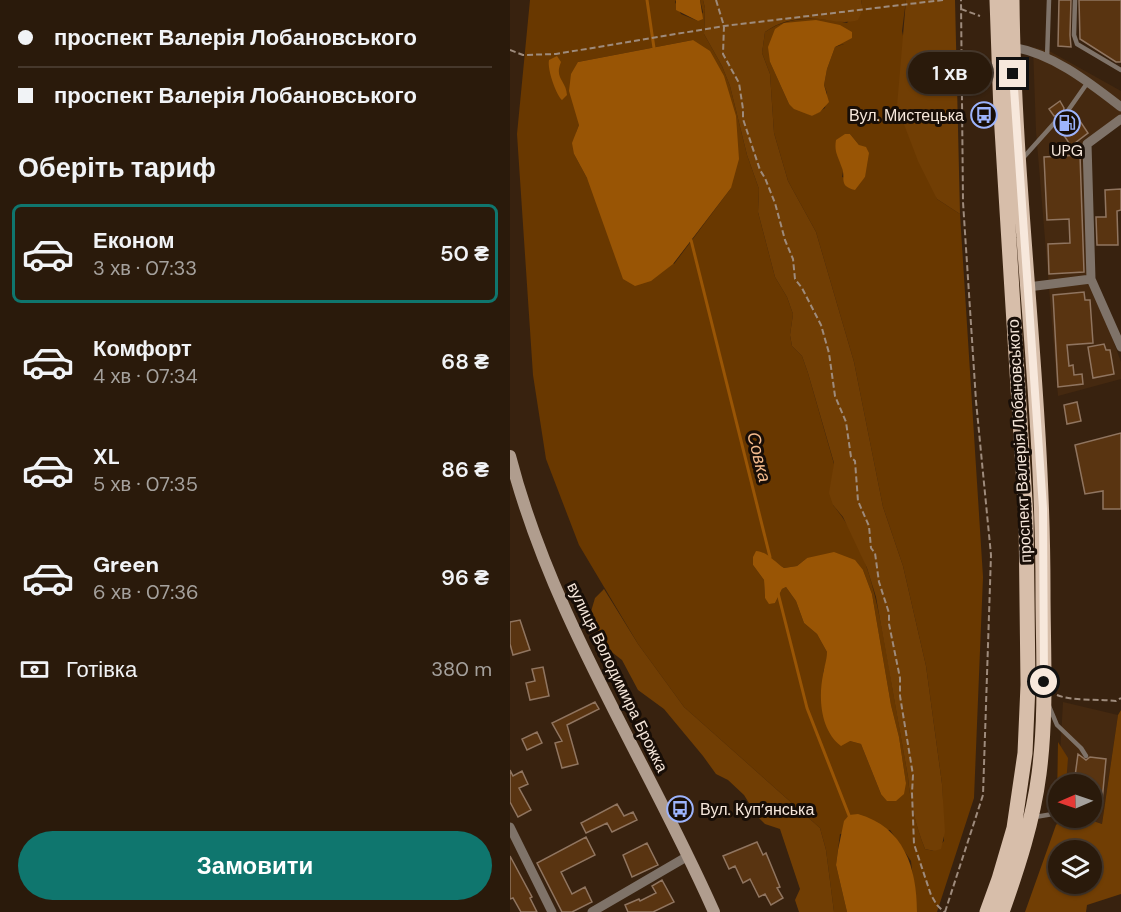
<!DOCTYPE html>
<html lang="uk">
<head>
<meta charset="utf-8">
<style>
  body { margin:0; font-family:"DM Sans",sans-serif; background:#362719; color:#f1f3f6; height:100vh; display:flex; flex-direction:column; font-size:22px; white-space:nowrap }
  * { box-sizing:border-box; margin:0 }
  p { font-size:20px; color:#a5a19d }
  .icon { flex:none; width:33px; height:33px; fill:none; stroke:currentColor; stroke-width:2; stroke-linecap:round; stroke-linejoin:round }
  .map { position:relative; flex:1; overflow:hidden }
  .drawer { display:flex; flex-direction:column; background:#2a1a0b; width:510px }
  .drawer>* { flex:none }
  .top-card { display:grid; align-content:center; height:132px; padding:0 18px; background:#2a1a0b }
  .needle { width:39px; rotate:268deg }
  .fabs { position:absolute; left:538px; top:774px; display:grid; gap:12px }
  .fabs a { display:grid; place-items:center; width:54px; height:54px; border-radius:50%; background:#2a1a0b; box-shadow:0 2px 4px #0004,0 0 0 2px #46382c; font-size:30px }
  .end { position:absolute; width:27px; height:27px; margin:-14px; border:8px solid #f7e8dc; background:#111; box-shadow:0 0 0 3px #111 }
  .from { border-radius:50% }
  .bubble { position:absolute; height:42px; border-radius:21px; background:#2a1a0b; box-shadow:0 2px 4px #0004,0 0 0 2px #46382c; font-size:20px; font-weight:600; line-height:42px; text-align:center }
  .top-card b { display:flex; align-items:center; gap:21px; height:57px; font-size:22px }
  .top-card b+b { border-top:2px solid #46382c }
  .top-card i { width:15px; height:15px; background:#f1f3f6 }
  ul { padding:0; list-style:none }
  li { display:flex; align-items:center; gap:18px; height:99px; margin:0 12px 9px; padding:0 6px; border:3px solid transparent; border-radius:9px }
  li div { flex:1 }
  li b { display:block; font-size:22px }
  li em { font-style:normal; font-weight:600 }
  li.current { border-color:#0f766e }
  li>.icon { width:54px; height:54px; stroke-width:1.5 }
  h2 { padding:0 18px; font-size:27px; line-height:72px }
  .pay { display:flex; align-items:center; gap:15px; height:66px; padding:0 18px; font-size:22px }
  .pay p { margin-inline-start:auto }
  .primary-button { display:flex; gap:12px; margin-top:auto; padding:12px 18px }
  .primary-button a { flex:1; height:69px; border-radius:36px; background:#0f766e; color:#fff; font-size:24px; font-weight:600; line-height:69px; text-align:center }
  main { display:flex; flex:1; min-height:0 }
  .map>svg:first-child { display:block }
  .built { fill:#452910 }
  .green { fill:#693800; fill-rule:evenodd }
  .forest { fill:#713e04; fill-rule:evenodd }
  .water { fill:#995505 }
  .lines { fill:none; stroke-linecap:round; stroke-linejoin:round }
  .stream { stroke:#995505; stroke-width:3 }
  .building { fill:#593411; stroke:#907560; stroke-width:1.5 }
  .path { stroke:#9e8b7c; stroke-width:2; stroke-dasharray:6 3; stroke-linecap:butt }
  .lane { stroke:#7f7369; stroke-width:4.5 }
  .street { stroke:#7f7369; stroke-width:9 }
  .secondary { stroke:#b09d8e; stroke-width:12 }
  .primary { stroke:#d7beaa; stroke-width:15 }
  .route { stroke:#f7e8dc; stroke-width:8 }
  .labels { text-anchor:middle; stroke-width:6; stroke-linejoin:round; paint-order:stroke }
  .poi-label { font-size:16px; fill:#f7e8dc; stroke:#180e07; text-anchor:end }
  .street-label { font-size:16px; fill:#f7e8dc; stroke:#180e07 }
  .water-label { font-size:18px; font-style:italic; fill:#f4bb8d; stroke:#180e07 }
</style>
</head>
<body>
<main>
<section class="drawer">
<div class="top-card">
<b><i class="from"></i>проспект Валерія Лобановського</b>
<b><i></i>проспект Валерія Лобановського</b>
</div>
<h2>Оберіть тариф</h2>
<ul>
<li class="current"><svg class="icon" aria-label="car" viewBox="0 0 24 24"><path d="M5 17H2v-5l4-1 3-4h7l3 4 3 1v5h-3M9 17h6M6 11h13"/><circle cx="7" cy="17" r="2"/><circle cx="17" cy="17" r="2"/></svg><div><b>Економ</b><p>3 хв · 07:33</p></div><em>50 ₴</em></li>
<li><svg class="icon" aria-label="car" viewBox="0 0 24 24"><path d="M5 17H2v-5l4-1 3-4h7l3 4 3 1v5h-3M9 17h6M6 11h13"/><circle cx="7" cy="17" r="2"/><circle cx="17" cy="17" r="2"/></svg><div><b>Комфорт</b><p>4 хв · 07:34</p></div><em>68 ₴</em></li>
<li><svg class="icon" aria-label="car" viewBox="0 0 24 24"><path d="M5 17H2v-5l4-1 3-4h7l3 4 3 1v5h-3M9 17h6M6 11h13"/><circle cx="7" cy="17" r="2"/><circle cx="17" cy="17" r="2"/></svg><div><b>XL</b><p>5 хв · 07:35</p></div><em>86 ₴</em></li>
<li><svg class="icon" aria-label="car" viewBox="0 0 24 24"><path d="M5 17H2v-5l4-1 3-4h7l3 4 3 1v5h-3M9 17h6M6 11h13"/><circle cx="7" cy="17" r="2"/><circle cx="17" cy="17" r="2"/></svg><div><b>Green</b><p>6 хв · 07:36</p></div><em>96 ₴</em></li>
</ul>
<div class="pay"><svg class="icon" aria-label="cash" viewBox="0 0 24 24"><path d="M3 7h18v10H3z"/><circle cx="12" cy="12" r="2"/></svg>Готівка<p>380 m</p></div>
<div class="primary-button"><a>Замовити</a></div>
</section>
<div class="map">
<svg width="611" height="912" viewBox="0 0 611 912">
  <rect width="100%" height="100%" fill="#38220f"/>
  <!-- built -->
  <path class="built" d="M523 47 541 52 611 91V121L577 144 581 279 611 362V379L548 396 526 131Z
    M553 702 608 715 592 824 575 818H582V784H549V818H555L546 825Z"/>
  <!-- green -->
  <path class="green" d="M20 0H166L165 2 171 14 188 21 193 12 190 0H193L195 8 194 34 212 66 220 86 237 155 249 189 248 212 265 277 277 297 283 314 280 335 282 346 292 356 298 373 324 464 323 505C361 550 369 613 379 668 385 704 392 741 398 777 400 801 406 826 415 849L424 851 434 841 432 784 416 666 393 566 373 507 344 362 306 232 278 181 264 133 260 74 252 53 255 32C279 15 310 17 337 23L352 4 351 0H396L392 31 427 199 450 214 473 577 464 798 427 912H407L401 861 380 830 330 834 326 865 337 912H324L316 850 310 828 174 707 128 644 69 545 36 459 23 375 7 134ZM183 40 221 188 164 264 77 178 64 154 66 133 69 125 68 62ZM334 44 325 47 317 69 314 85 317 93 315 108 302 116 279 104 260 62ZM340 134 349 145 355 177 349 182 332 177ZM259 555 263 561 274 568 287 566 297 558 353 570 362 594 381 705 389 737 396 783 371 794 351 744 340 741 313 672 317 661V652L307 634 294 623 286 601 276 587 272 589 265 603 255 598 254 580 243 565Z
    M548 742 558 758 556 784H549V801H547Z"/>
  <!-- forest -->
  <path class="forest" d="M193 0H351C353 7 352 13 348 20 335 24 324 21 310 19 291 17 271 20 255 32L252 53 260 74 264 133 278 181 306 232 344 362 373 507 393 566 416 666 432 784 435 832 431 849 424 851 415 849C406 827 400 801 398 777L366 597 357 568 333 517 323 505 319 493 324 463 298 373 292 356 282 346 280 335 283 314 277 297 265 277 248 212 249 189 237 155 220 86 212 66 194 34 195 8Z
    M396 0H445L450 214 427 199 408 161 387 106Z
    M94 589 128 644 174 707 310 828 316 850 324 912H289L285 900 290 889 270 829 255 824 247 816 234 795 218 780 206 774 193 756 154 709 128 690 112 660 99 650 80 615 85 598Z
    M611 710V894L577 905 576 912H515L546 825C562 812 574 818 592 824L608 715ZM582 850V884H549V850Z"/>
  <!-- water -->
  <path class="water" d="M166 0H190L193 19 188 21 166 10Z
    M306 20 330 25 342 32V38L325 47 317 69 314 85 319 102 310 112 302 116 284 109 279 104 260 62 258 47 265 29 274 23Z
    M183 40 200 51 214 76 226 116 229 159 221 188 163 264 141 281 125 286 113 279 77 178 64 154 62 143 69 125 59 91 61 74 68 62Z
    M47 56 51 62C44 79 56 80 57 95L52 100C46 95 37 69 39 60Z
    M335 134H340L349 145 356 147 359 153 355 177 345 190C328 186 336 178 332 168 328 156 324 152 326 140Z
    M246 551C258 552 264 562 274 568L287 566 297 558 324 552 345 560 353 570 362 594 381 705 389 737 396 783 394 794 386 801H377L371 794 351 744 340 741 331 746C311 731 308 699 313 675 314 667 317 660 317 652L307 634 294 623 286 601 276 587 272 589 265 603 259 604 255 598 254 580 243 565V557Z
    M348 814C394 827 407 868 407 912H337L326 865 328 850 334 821 339 815Z"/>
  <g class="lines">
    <!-- stream -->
    <path class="stream" d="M137 0 144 48
      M181 240 260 557
      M268 593 297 708 340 818"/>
  </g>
  <!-- building -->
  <path class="building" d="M549 0H561L560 35 561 47 548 46Z
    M569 0H611V62H606L570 39Z
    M550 101 554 108 553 112 554 115H560L566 124 570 121 578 133 561 146 553 134 556 132 550 124 551 118 548 116H544L539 109Z
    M570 155 574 272 539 274 538 244 560 243 559 219 537 220 534 157Z
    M611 189V210L607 211 608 245H587L586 217H596L595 190Z
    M574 292 575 300H580L583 343 557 345 559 366 563 365 564 375 572 374 573 384 548 387 543 295Z
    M594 344 596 350H600L604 374 583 378 578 347Z
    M567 402 571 421 557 424 554 405Z
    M611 433V509H593V491L575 494 565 445Z
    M10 620 20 650 3 655 0 644V622Z
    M33 667 39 696 20 700 16 683 25 681 22 669Z
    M85 702 89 709 57 725 68 764 52 768 45 743 52 741 42 723Z
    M27 732 32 743 17 750 12 739Z
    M568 754 576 760 580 757 596 759 592 801 582 799V784H564Z
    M0 770 3 776 12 771 18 784 9 788 21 810 8 817 0 802Z
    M107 804 114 816 123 812 127 820 102 832 97 823 76 833 71 823Z
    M76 837 85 855 51 872 62 894 75 887 82 902 62 912H52L27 863Z
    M247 842 253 855 256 853 270 887 267 888 273 898 261 905 255 894 249 897 240 879 233 883 225 866 219 869 213 856Z
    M137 843 148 865 122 877 113 855Z
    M0 856 22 897 20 898 27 912H11L3 898 0 899Z
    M152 880 164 902 143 912H118L115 905 129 899 130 901 146 893 142 886Z"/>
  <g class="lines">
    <!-- path -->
    <path class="path" d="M206 0 214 26 213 54 229 83 233 109V119L250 170 255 178 265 203 275 240 283 259 285 279 292 288 311 325 319 353 325 396 336 422 341 457 345 461 348 501 359 526 361 548 365 553 369 582 379 613V624L390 678V696L403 775 402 793 404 844 421 895 427 905 434 912
      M451 9 470 16
      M0 50 13 55 46 54 214 26 433 0
      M547 695C561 701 589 699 606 701L611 698
      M435 912 473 795 481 555 466 401 453 202 451 0"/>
    <!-- lane -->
    <path class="lane" d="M565 0 564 35 567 44 611 70
      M537 59 539 0
      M557 112 578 82
      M513 158 547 120
      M539 706 547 725 571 748 576 756
      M525 817 549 813"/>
    <!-- street -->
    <path class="street" d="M501 47C541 52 580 83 611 107
      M611 119 577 144 581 279 611 347
      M518 287 581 279
      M0 827 42 912
      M82 912 178 856"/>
    <!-- secondary -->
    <path class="secondary" d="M0 456C42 619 137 760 204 912"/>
    <!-- primary -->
    <path class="primary" d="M477 912 489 879 504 828 515 753 518 685 516 517 491 113 487 0
      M492 912C508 867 523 821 529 774 537 713 533 651 533 590 533 393 504 197 502 0"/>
  </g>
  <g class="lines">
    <!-- route -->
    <path class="route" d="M503 74 533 508 534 682"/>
  </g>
  <!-- icons -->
  <defs>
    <g id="bus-ring" transform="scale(1.35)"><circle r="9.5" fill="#180e07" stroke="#9db4fd" stroke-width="1.5"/><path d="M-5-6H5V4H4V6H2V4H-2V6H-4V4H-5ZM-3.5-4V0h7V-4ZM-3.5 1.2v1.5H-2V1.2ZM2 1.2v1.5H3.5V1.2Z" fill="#9db4fd"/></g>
    <g id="fuel-ring" transform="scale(1.35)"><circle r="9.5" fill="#180e07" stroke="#9db4fd" stroke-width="1.5"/><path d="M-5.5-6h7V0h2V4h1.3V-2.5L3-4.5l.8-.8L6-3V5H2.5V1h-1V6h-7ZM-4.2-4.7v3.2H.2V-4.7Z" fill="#9db4fd"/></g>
  </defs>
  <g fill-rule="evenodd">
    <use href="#bus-ring" x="474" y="115"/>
    <use href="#fuel-ring" x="557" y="123"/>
    <use href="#bus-ring" x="170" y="809"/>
  </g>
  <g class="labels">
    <!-- poi labels -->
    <g class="poi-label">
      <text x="454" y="121">Вул. Мистецька</text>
      <text x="557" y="156" text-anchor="middle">UPG</text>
      <text x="190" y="815" text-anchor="start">Вул. Куп’янська</text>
    </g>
    <!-- street labels -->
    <g class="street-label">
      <text transform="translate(509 441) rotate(-93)" y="6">проспект Валерія Лобановського</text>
      <text transform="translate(108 677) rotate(64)" y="6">вулиця Володимира Брожка</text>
    </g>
    <!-- water labels -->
    <g class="water-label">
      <text transform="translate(249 457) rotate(76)" y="6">Совка</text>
    </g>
  </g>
</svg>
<div class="fabs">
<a><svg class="needle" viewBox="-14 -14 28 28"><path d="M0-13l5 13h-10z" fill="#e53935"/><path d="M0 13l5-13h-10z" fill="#a5a19d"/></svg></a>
<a><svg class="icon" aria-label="layers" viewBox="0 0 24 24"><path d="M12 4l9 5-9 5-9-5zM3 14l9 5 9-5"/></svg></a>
</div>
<i class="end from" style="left:534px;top:682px"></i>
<i class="end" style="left:503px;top:74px"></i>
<div class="bubble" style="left:398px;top:52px;width:84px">1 хв</div>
</div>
</main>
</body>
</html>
